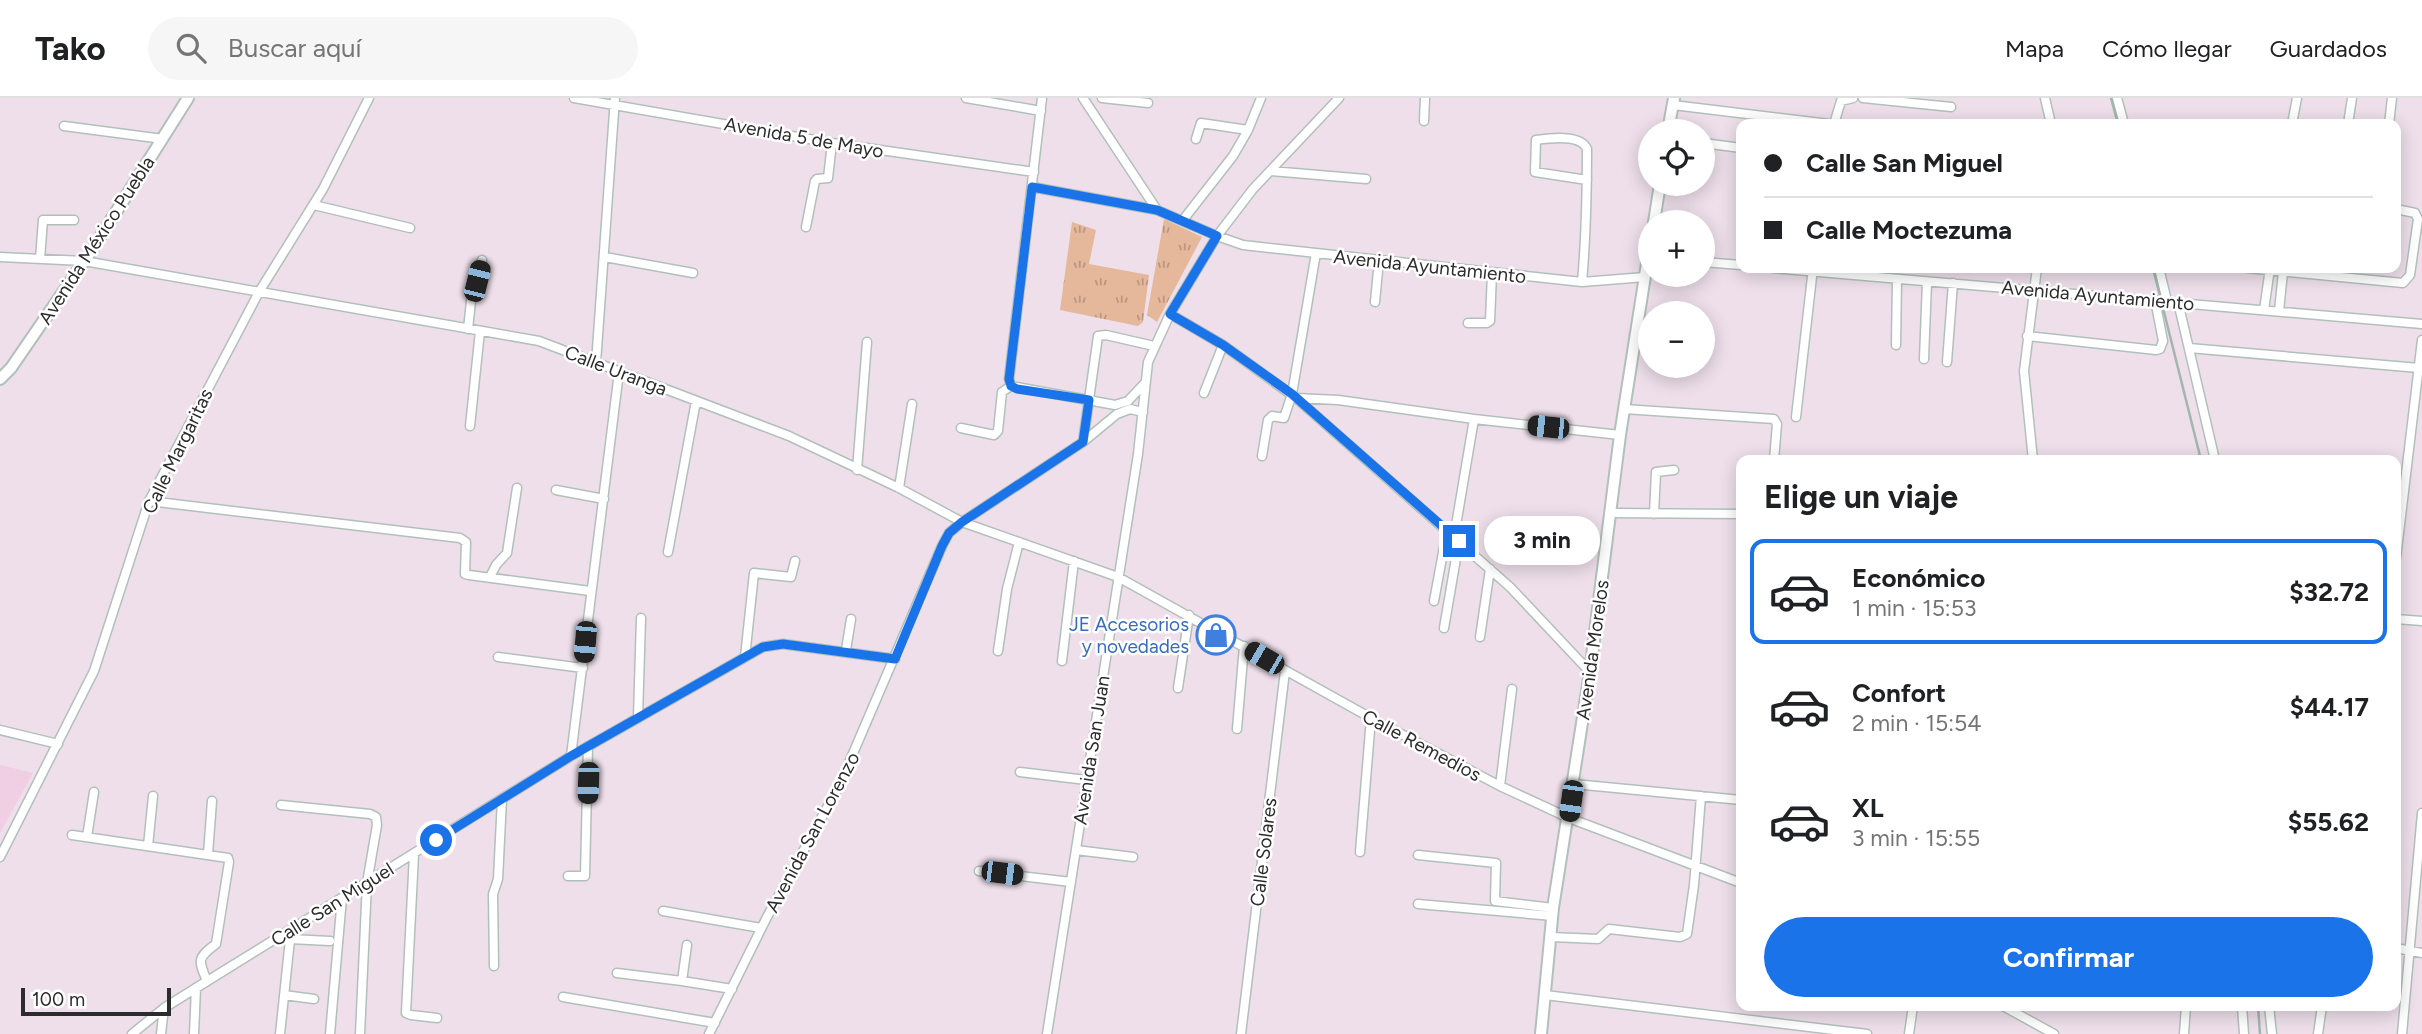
<!DOCTYPE html>
<html lang="es">
<head>
<meta charset="utf-8">
<style>
  body { margin:0; font-family:Figtree,sans-serif; background:#f6f6f6; color:#202124; height:100vh; display:flex; flex-direction:column; font-size:26px; white-space:nowrap }
  * { box-sizing:border-box; margin:0 }
  p { font-size:23px; color:#757577 }
  .icon { flex:none; width:38px; height:38px; fill:none; stroke:currentColor; stroke-width:2; stroke-linecap:round; stroke-linejoin:round }
  .map { position:relative; flex:1; overflow:hidden }
  .side { position:absolute; left:1736px; top:357px; width:665px; height:556px; display:flex; flex-direction:column; background:#fff; border-radius:14px; box-shadow:0 4px 18px #0003 }
  .side>* { flex:none }
  .guide { position:absolute; left:1736px; top:21px; width:665px; height:154px; border-radius:14px; box-shadow:0 4px 18px #0003; display:grid; align-content:center; height:154px; padding:0 28px; background:#fff }
  .buttons { position:absolute; left:1638px; top:21px; display:grid; gap:14px }
  .buttons a { display:grid; place-items:center; width:77px; height:77px; border-radius:50%; background:#fff; box-shadow:0 4px 18px #0003; font-size:35px }
  .scale { position:absolute; left:21px; bottom:18px; width:150px; box-sizing:border-box; padding-left:7px; border:4px solid #2c2c2c; border-top:0; font-size:19px; line-height:24px; white-space:nowrap; color:#2c2c2c; -webkit-text-stroke:5px #fff; paint-order:stroke }
  .end { position:absolute; width:32px; height:32px; margin:-16px; border:9px solid #1a73e8; background:#fff; box-shadow:0 0 0 4px #fff }
  .from { border-radius:50% }
  .bubble { position:absolute; height:49px; border-radius:24px; background:#fff; box-shadow:0 4px 18px #0003; font-size:23px; font-weight:700; line-height:49px; text-align:center }
  .car { position:absolute; width:21px; height:42px; margin:-21px -10px; border-radius:9px; box-shadow:0 0 5px 2px #0007; background:linear-gradient(#222 24%,#8ab4d8 0 40%,#222 0 76%,#8ab4d8 0 86%,#222 0) }
  .guide b { display:flex; align-items:center; gap:24px; height:66px; font-size:26px }
  .guide b+b { border-top:2px solid #e0e0e0 }
  .guide i { width:18px; height:18px; background:#202124 }
  ul { padding:0; list-style:none }
  li { display:flex; align-items:center; gap:21px; height:105px; margin:0 14px 10px; padding:0 14px; border:4px solid transparent; border-radius:14px }
  li div { flex:1 }
  li b { display:block; font-size:26px }
  li em { font-style:normal; font-weight:700 }
  li.on { border-color:#1a73e8 }
  li>.icon { width:63px; height:63px; stroke-width:1.5 }
  h2 { padding:0 28px; font-size:32px; line-height:84px }
  .primary-button { display:flex; gap:14px; margin-top:auto; padding:14px 28px }
  .primary-button a { flex:1; height:80px; border-radius:42px; background:#1a73e8; color:#fff; font-size:28px; font-weight:700; line-height:80px; text-align:center }
  header { display:flex; align-items:center; gap:42px; box-sizing:border-box; height:98px; padding:0 35px; background:#fff; border-bottom:2px solid #e0e0e0 }
  header strong { font-size:33px }
  nav { display:flex; gap:38px; margin-inline-start:auto; font-size:24px }
  .search { width:490px; height:63px; background:#f6f6f6; display:flex; align-items:center; gap:18px; box-sizing:border-box; padding:0 24px; border-radius:38px; color:#757577; font-size:26px }
  .map>svg:first-child { display:block }
  .education { fill:#f0cee3 }
  .park { fill:url(#park-tufts) }
  .lines { fill:none; stroke-linecap:round; stroke-linejoin:round }
  .street-casing { stroke:#b2c0ba; stroke-width:11 }
  .secondary-casing { stroke:#b2c0ba; stroke-width:14 }
  .street { stroke:#fff; stroke-width:8 }
  .secondary { stroke:#fff; stroke-width:10 }
  .rail { stroke:#a1b7ad; stroke-width:2.5 }
  .route { stroke:#1a73e8; stroke-width:9 }
  .labels { text-anchor:middle; stroke-width:5; stroke-linejoin:round; paint-order:stroke }
  .street-label { font-size:19px; fill:#2c2c2c; stroke:#fff }
  .shop-label { font-size:19px; fill:#366cbe; stroke:#fff; text-anchor:end }
</style>
</head>
<body>
<header>
<strong>Tako</strong>
<div class="search"><svg class="icon" aria-label="search" viewBox="0 0 24 24"><circle cx="10" cy="10" r="6"/><path d="M15 15l6 6"/></svg>Buscar aquí</div>
<nav><a>Mapa</a><a>Cómo llegar</a><a>Guardados</a></nav>
</header>
<div class="map">
<svg width="2422" height="936" viewBox="0 0 2422 936">
  <defs>
    <pattern id="park-tufts" width="24" height="20" patternUnits="userSpaceOnUse" patternTransform="scale(1.75)"><rect width="24" height="20" fill="#e5b79b"/><path d="M3 7l-1-3M5 7V3M7 7l1-3M15 17l-1-3M17 17v-4M19 17l1-3" fill="none" stroke="#ba957f"/></pattern>
  </defs>
  <rect width="100%" height="100%" fill="#eedfea"/>
  <!-- education -->
  <path class="education" d="M0 667 33 675 0 735Z"/>
  <!-- park -->
  <path class="park" d="M1164 121 1202 139 1157 224 1147 217Z
    M1072 124 1096 132 1089 166 1149 177 1143 224 1138 228 1060 212Z"/>
  <g class="lines">
    <!-- street casing -->
    <g class="street-casing">
      <path id="street" d="M574 0 832 45 1034 74
        M966 0 1041 13
        M1083 0 1157 112
        M1102 0 1148 5
        M1863 0 1951 9
        M2045 0 2051 26
        M2117 0 2124 26
        M1673 7 1830 26
        M1424 23 1425 0
        M1834 26 1841 3 1853 0
        M2292 26 2297 0
        M2348 26 2352 0
        M2389 26 2392 0
        M64 28 163 41
        M1196 41 1201 25 1248 32
        M1703 45 1741 50
        M1271 73 1366 81
        M1032 89 1157 112 1217 138 1243 147 1582 184 1645 179
        M314 107 410 130
        M1183 122 1233 58 1248 32 1261 0
        M806 129 815 83 817 81 828 80 832 45
        M0 159 84 163 539 243 789 338 899 390 962 424 1118 479 1371 620 1500 688 1569 720 1741 785
        M605 159 693 175
        M40 161 43 122H74
        M1703 164 1741 167
        M1773 170 2422 226
        M2159 170 2167 203
        M2247 170 2403 185 2410 177 2418 121 2415 115 2396 111
        M1582 184C1586 140 1587 96 1587 51 1581 36 1550 40 1536 42L1535 74 1587 82
        M1375 204 1379 162
        M2178 204 2215 362
        M2264 212 2270 170
        M2279 213 2283 174
        M1170 216 1223 247 1296 300 1510 489 1590 574
        M1468 225H1487L1490 223 1492 175
        M468 231 472 194 482 162
        M2027 238 2156 252 2160 251 2163 243 2155 202
        M1896 247 1897 181
        M2189 250 2419 270
        M1924 261 1927 184
        M1947 264 1953 185
        M596 265 615 0
        M1011 288 1009 281 1042 0
        M1011 288 1115 307 1128 303 1145 285
        M1204 295 1223 247
        M1296 300 1338 302 1474 321 1620 337
        M1624 311 1774 321 1777 326 1774 362
        M1796 319 1813 170
        M470 328 480 233
        M961 330 994 337 998 333 1002 294 1011 288
        M1083 344 1098 238 1106 237 1154 248
        M1262 358 1268 322 1272 318 1284 320 1292 296 1316 155
        M2033 362 2024 273 2037 170
        M857 372 867 244
        M899 390 912 306
        M556 392 604 401
        M149 403 460 440 466 444 465 476 469 477 590 493
        M1610 415 1739 416
        M1654 416 1656 374 1674 372
        M1454 439 1474 321
        M668 454 696 303
        M2396 460 2422 242
        M490 479 496 467 507 455 517 390
        M1434 503 1447 433
        M2396 521 2422 523
        M1444 530 1459 443
        M1480 539 1490 471
        M846 552 851 521
        M998 553 1007 491 1019 444
        M498 559 583 570
        M745 559 754 475 791 479 795 463
        M1062 563 1074 463
        M1178 590 1189 517
        M638 619 641 520
        M1237 631 1244 548
        M0 632 58 646
        M571 658 619 274
        M1020 674 1086 682
        M1574 686 1741 702
        M1500 688 1512 591
        M281 707 370 716 376 719 377 727 367 785 360 936
        M72 737 228 760 229 764 216 846C197 860 198 862 207 883
        M87 739 94 694
        M148 748 153 698
        M1076 752 1133 759
        M1360 754 1371 620
        M208 756 212 703
        M414 756 406 915 411 917 437 920
        M1418 757 1496 765 1495 803 1553 810
        M0 759 94 573 149 403 259 194 323 91 369 0
        M979 773 1071 784
        M568 778H585L588 648
        M1418 806 1553 818
        M663 813 761 830
        M1551 839 1598 841 1609 831 1680 839 1687 836 1694 787 1701 698
        M290 841 330 843
        M687 847 682 883 732 891
        M2396 850 2422 855
        M494 868 493 796 498 781 502 701
        M617 875 682 883
        M284 897 314 901
        M1545 897 1867 936
        M563 899 715 925
        M2003 908 2054 936
        M2242 908 2244 936
        M2269 908 2272 936
        M132 936 164 910 196 890 571 658 763 549 783 546 895 561
        M161 936 164 910
        M194 936 196 890
        M280 936 291 832
        M330 936 342 800
        M709 936 767 819 839 688 942 448 949 435 962 424 1083 344 1117 316 1130 311 1143 314
        M1047 936 1138 356 1148 264 1170 216 1217 138 1253 91 1339 0
        M1241 936 1285 573
        M1909 936 1913 908
        M2184 936 2186 908
        M2318 936 2322 908
        M2402 936 2422 715"/>
    </g>
    <!-- secondary casing -->
    <g class="secondary-casing">
      <path id="secondary" d="M1668 33 1674 0
        M1654 124 1660 86
        M0 281 11 270 92 152 188 0
        M1541 936 1553 810 1590 574 1620 337 1650 146"/>
    </g>
    <!-- street -->
    <use href="#street" class="street"/>
    <!-- secondary -->
    <use href="#secondary" class="secondary"/>
    <!-- rail -->
    <path class="rail" d="M2111 0 2118 26
      M2153 170 2201 362
      M2258 908 2260 936"/>
  </g>
  <g class="lines">
    <!-- route -->
    <path class="route" d="M436 742 571 658 763 549 783 546 895 561 942 448 949 435 962 424 1083 344 1089 302 1017 291 1011 288 1009 281 1032 89 1157 112 1217 138 1170 216 1223 247 1292 296 1459 443"/>
  </g>
  <!-- icons -->
  <defs>
    <g id="shop-ring" transform="scale(2.0125)"><circle r="9.5" fill="#fff" stroke="#3f7fe0" stroke-width="1.5"/><path d="M-5-2.5h2.3a2.7 3.5 0 0 1 5.4 0H5L5.5 6h-11ZM-1.5-2.5h3a1.5 2.3 0 0 0-3 0Z" fill="#3f7fe0"/></g>
  </defs>
  <g fill-rule="evenodd">
    <use href="#shop-ring" x="1216" y="537"/>
  </g>
  <g class="labels">
    <!-- street labels -->
    <g class="street-label">
      <text transform="translate(804 39) rotate(10)" y="7">Avenida 5 de Mayo</text>
      <text transform="translate(96 142) rotate(-57)" y="7">Avenida México Puebla</text>
      <text transform="translate(1430 168) rotate(6)" y="7">Avenida Ayuntamiento</text>
      <text transform="translate(2098 197) rotate(5)" y="7">Avenida Ayuntamiento</text>
      <text transform="translate(616 272) rotate(21)" y="7">Calle Uranga</text>
      <text transform="translate(177 353) rotate(-64)" y="7">Calle Margaritas</text>
      <text transform="translate(1592 552) rotate(-82)" y="7">Avenida Morelos</text>
      <text transform="translate(1422 647) rotate(28)" y="7">Calle Remedios</text>
      <text transform="translate(1091 652) rotate(-81)" y="7">Avenida San Juan</text>
      <text transform="translate(812 734) rotate(-62)" y="7">Avenida San Lorenzo</text>
      <text transform="translate(1263 754) rotate(-83)" y="7">Calle Solares</text>
      <text transform="translate(332 806) rotate(-32)" y="7">Calle San Miguel</text>
    </g>
    <!-- shop labels -->
    <g class="shop-label">
      <text x="1189" y="533">JE Accesorios<tspan x="1189" dy="22">y novedades</tspan></text>
    </g>
  </g>
</svg>
<div class="buttons">
<a><svg class="icon" aria-label="locate" viewBox="0 0 24 24"><circle cx="12" cy="12" r="6"/><path d="M12 2v4M12 18v4M2 12h4M18 12h4"/></svg></a>
<a>+</a>
<a>−</a>
</div>
<div class="scale">100 m</div>
<i class="end from" style="left:436px;top:742px"></i>
<i class="end" style="left:1459px;top:443px"></i>
<div class="bubble" style="left:1484px;top:418px;width:116px">3 min</div>
<i class="car" style="left:477px;top:183px;rotate:14deg"></i>
<i class="car" style="left:1548px;top:329px;rotate:276deg"></i>
<i class="car" style="left:585px;top:544px;rotate:185deg"></i>
<i class="car" style="left:1264px;top:560px;rotate:300deg"></i>
<i class="car" style="left:588px;top:685px;rotate:182deg"></i>
<i class="car" style="left:1571px;top:703px;rotate:188deg"></i>
<i class="car" style="left:1002px;top:775px;rotate:97deg"></i>
<div class="guide">
<b><i class="from"></i>Calle San Miguel</b>
<b><i></i>Calle Moctezuma</b>
</div>
<section class="side">
<h2>Elige un viaje</h2>
<ul>
<li class="on"><svg class="icon" aria-label="car" viewBox="0 0 24 24"><path d="M5 17H2v-5l4-1 3-4h7l3 4 3 1v5h-3M9 17h6M6 11h13"/><circle cx="7" cy="17" r="2"/><circle cx="17" cy="17" r="2"/></svg><div><b>Económico</b><p>1 min · 15:53</p></div><em>$32.72</em></li>
<li><svg class="icon" aria-label="car" viewBox="0 0 24 24"><path d="M5 17H2v-5l4-1 3-4h7l3 4 3 1v5h-3M9 17h6M6 11h13"/><circle cx="7" cy="17" r="2"/><circle cx="17" cy="17" r="2"/></svg><div><b>Confort</b><p>2 min · 15:54</p></div><em>$44.17</em></li>
<li><svg class="icon" aria-label="car" viewBox="0 0 24 24"><path d="M5 17H2v-5l4-1 3-4h7l3 4 3 1v5h-3M9 17h6M6 11h13"/><circle cx="7" cy="17" r="2"/><circle cx="17" cy="17" r="2"/></svg><div><b>XL</b><p>3 min · 15:55</p></div><em>$55.62</em></li>
</ul>
<div class="primary-button"><a>Confirmar</a></div>
</section>
</div>
</body>
</html>
